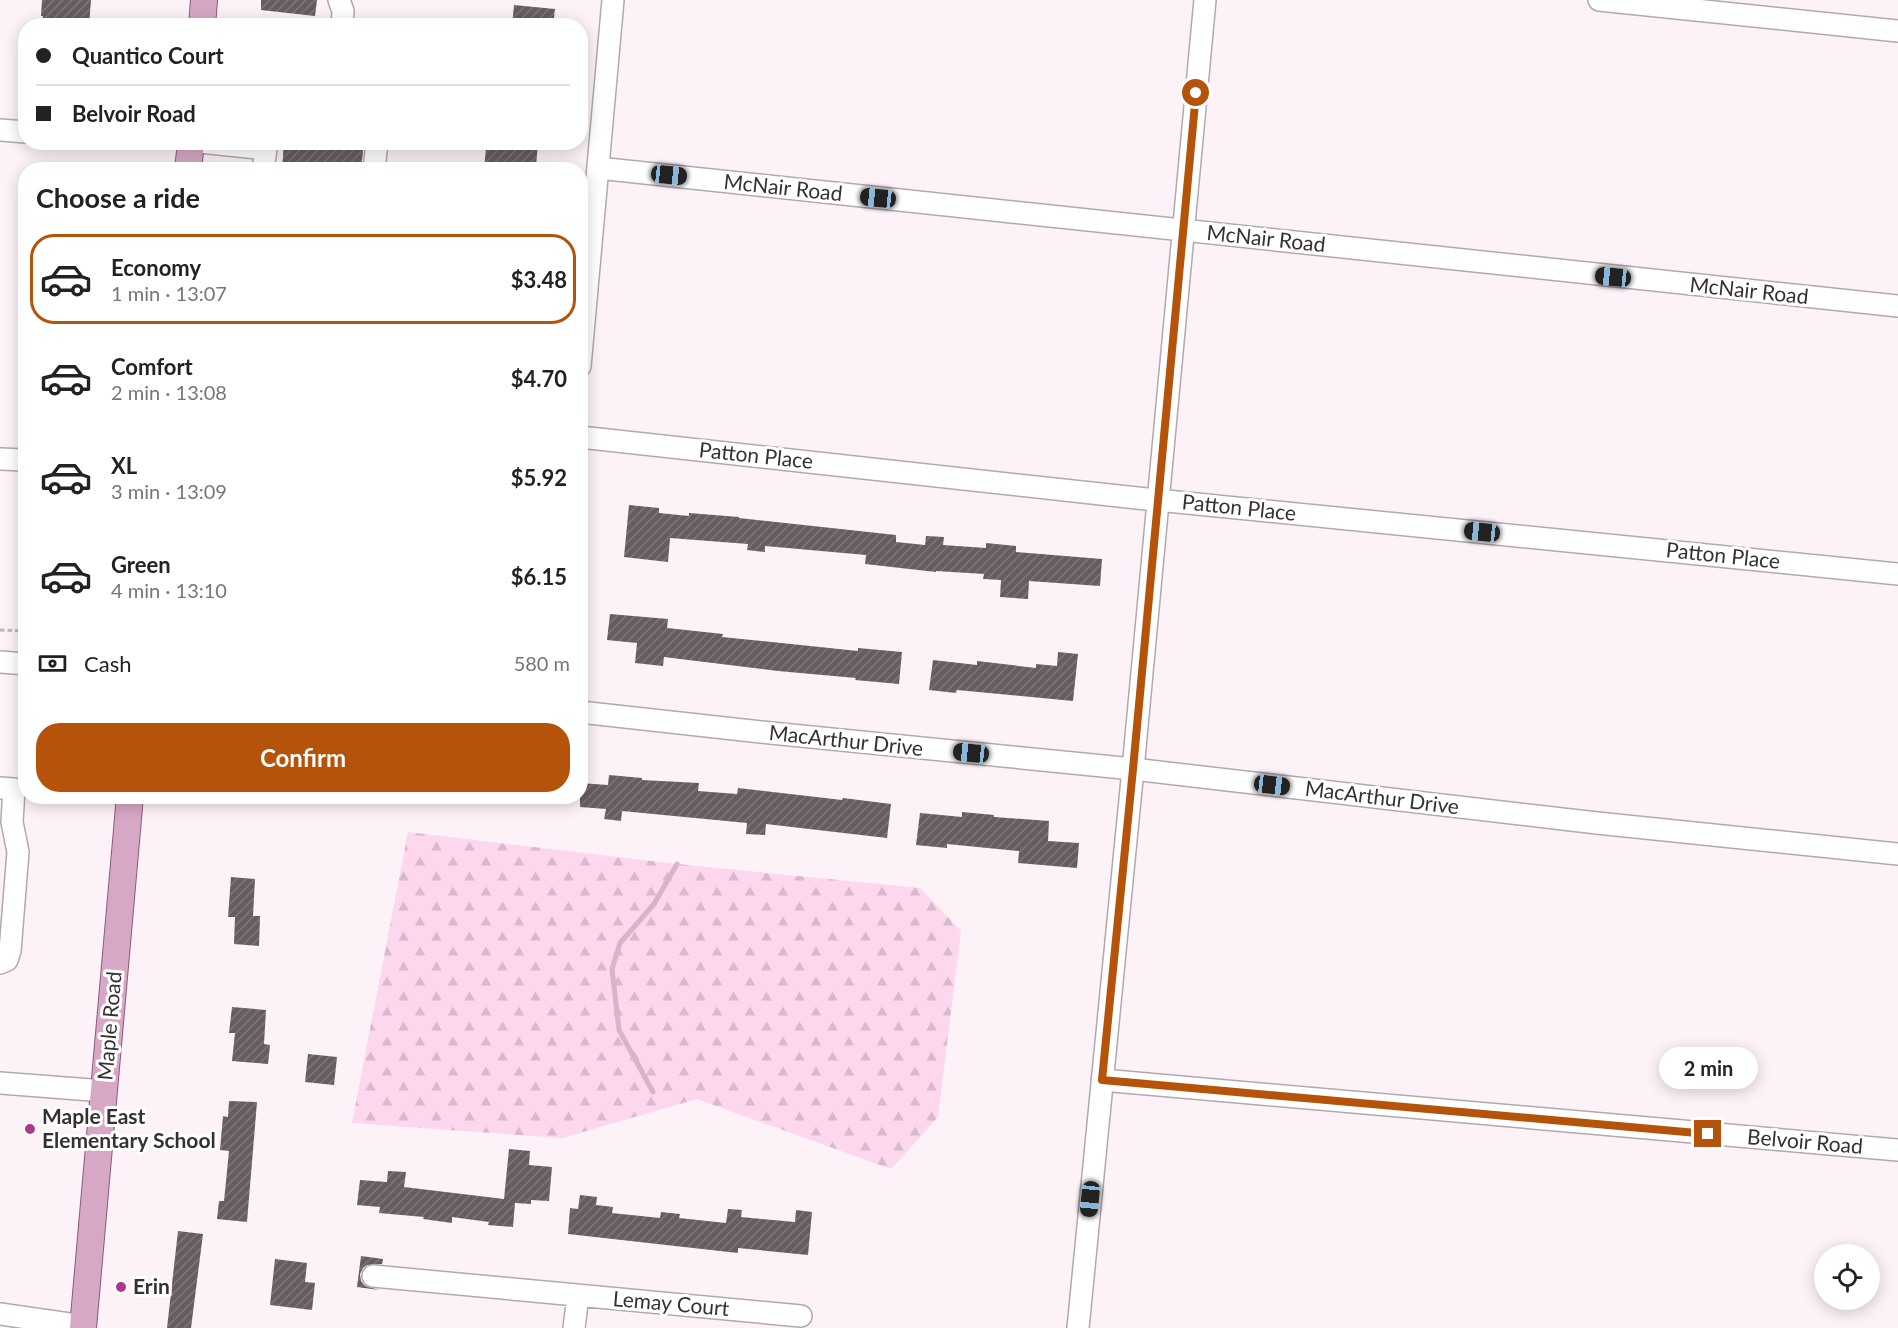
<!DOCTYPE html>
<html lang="en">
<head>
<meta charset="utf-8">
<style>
  body { margin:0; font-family:Lato,sans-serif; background:#f6f6f6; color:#222; height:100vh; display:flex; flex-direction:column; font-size:22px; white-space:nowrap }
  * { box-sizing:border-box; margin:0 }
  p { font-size:20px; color:#767676 }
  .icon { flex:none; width:33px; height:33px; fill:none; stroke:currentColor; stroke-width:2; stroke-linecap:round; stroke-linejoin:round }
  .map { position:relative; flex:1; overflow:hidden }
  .panel { position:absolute; left:18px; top:162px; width:570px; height:642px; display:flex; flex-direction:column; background:#fff; border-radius:24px; box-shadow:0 3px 15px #0003 }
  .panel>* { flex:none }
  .hud { position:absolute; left:18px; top:18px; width:570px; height:132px; border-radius:24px; box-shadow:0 3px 15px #0003; display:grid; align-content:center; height:132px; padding:0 18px; background:#fff }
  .buttons { position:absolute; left:1814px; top:1244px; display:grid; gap:12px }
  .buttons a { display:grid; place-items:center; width:66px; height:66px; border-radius:50%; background:#fff; box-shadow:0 3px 15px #0003; font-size:30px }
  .end { position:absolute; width:27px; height:27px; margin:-14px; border:8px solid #b45309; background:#fff; box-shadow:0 0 0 3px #fff }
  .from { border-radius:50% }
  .bubble { position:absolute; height:42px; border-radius:21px; background:#fff; box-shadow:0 3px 15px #0003; font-size:20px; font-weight:700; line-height:42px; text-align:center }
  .car { position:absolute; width:18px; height:36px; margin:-18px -9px; border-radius:8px; box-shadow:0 0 4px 2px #0007; background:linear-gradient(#222 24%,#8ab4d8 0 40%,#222 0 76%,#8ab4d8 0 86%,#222 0) }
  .hud b { display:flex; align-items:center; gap:21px; height:57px; font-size:22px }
  .hud b+b { border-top:2px solid #e0e0e0 }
  .hud i { width:15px; height:15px; background:#222 }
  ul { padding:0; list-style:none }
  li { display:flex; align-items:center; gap:18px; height:90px; margin:0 12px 9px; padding:0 6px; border:3px solid transparent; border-radius:24px }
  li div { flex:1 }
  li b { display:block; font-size:22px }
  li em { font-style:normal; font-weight:700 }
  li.active { border-color:#b45309 }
  li>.icon { width:54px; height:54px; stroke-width:1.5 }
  h2 { padding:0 18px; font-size:27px; line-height:72px }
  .pay { display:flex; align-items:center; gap:15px; height:66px; padding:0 18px; font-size:22px }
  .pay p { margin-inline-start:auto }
  .action { display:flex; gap:12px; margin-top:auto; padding:12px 18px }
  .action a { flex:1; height:69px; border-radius:24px; background:#b45309; color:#fff; font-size:24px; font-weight:700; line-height:69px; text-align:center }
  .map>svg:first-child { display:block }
  .forest { fill:url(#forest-firs) }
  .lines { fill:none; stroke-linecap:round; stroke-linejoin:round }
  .stream { stroke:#d9b3c9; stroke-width:5 }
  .building { fill:url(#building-hatch) }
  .minor-casing { stroke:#b2a8ae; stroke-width:24 }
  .major-casing { stroke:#8d597a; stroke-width:28 }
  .path { stroke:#bfb7bc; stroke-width:3; stroke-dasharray:4.5 3; stroke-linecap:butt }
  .minor { stroke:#fff; stroke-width:21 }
  .major { stroke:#d7a8c6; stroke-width:26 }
  .route { stroke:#b45309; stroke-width:8 }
  .poi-dot { fill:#af368b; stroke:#fff; stroke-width:2 }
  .labels { text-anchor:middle; stroke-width:6; stroke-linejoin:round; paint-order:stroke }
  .street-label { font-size:21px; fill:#353133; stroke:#fff }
  .poi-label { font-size:21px; font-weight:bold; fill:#353133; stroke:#fff; text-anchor:start }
</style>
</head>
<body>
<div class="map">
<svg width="1898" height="1328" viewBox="0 0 1898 1328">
  <defs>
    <pattern id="forest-firs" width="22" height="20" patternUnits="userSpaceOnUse" patternTransform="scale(1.5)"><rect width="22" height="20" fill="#fcd7ed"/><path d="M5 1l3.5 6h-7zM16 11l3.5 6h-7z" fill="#d9b9cc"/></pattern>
    <pattern id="building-hatch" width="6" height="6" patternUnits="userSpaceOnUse" patternTransform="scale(1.5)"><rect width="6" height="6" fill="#665d62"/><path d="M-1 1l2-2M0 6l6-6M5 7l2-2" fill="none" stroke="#7d767a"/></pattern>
  </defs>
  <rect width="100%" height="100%" fill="#fcf2f8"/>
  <!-- forest -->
  <path class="forest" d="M408 832 677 864 920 888 961 931 938 1117 891 1169 697 1099 562 1138 352 1123Z"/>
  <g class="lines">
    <!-- stream -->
    <path class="stream" d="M653 1092 619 1030 612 969 620 943 654 904 677 864"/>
  </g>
  <!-- building -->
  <path class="building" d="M42 0H91L89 26H42L43 16H41Z
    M261 0H317L315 16 261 10Z
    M514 5 555 9 553 26H512Z
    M284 142H364L361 170H282Z
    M502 142H538L536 167 530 166 529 170H484L486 147 501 149Z
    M629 505 659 508V513L689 516V513L739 517V518L896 535V542L925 545 926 536 944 537 943 545 986 548V543L1016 546V552L1102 559 1100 586 1029 581 1028 599 1000 597 1001 580 983 579 984 574 936 571V572L865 564 866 555 765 546V552L747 550 748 544 670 538 668 562 624 557Z
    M610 614 668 619 667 628 723 634 722 637 858 651V648L902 652 899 684 855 680 856 678 778 671 664 657 663 666 635 663 637 643 607 640Z
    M1058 652 1078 654 1073 701 957 690 956 693 929 690 933 660 977 665V661L1036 668V664L1057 666Z
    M609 775 642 778V780L699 783 698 791 737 794 738 788 842 800 843 798 891 804 887 838 766 824 765 835 746 834 747 823 622 811 621 821 604 819 606 809 580 807V783L608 785Z
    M962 812 994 815V817L1049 821 1048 841 1079 843 1077 868 1018 863 1019 851 947 844V848L916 845 920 813 962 817Z
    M231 877 255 879 253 916H260L259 946 234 944 235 917H228Z
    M232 1007 266 1010 264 1044 270 1045 268 1064 232 1061 235 1033H229Z
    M308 1054 337 1057 334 1085 305 1082Z
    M229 1101 257 1102 247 1222 217 1219 219 1201H224L229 1151 220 1150 223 1116 228 1117Z
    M509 1149 530 1151 529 1165 552 1167 549 1201 531 1200V1204L515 1203 513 1227 488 1225 489 1222 452 1217V1223L423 1219 424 1217 379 1213 380 1207 357 1205 360 1180 387 1182 388 1171 406 1172 404 1187 504 1199Z
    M580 1195 597 1197 596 1205 613 1207 612 1213 660 1218 661 1212 680 1214 679 1218 726 1223 728 1209 742 1210 741 1217 795 1222 796 1210 812 1212 808 1255 738 1248V1253L568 1234 570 1208 578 1209Z
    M178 1231 203 1234 191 1328H167Z
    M361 1256 383 1259 382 1264 367 1265 363 1268 360 1274 361 1281 365 1286 379 1290 357 1287Z
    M275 1259 307 1263 305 1282 315 1283 312 1310 270 1305Z"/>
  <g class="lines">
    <!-- minor casing -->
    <g class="minor-casing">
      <path id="minor" d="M339 0 343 11 342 26
        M1599 0 1898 31
        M0 130 26 132
        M200 142 265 149
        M598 168 1898 306
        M263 170 267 142
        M374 170 377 142
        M580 366 613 0
        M580 437 1137 498 1898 574
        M0 459 26 460
        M0 662 26 664
        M580 712 761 732 1133 769 1597 823 1898 854
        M0 788 14 789 12 822 18 852 10 951 7 960 0 963
        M1102 1080 1898 1150
        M0 1083 104 1091
        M373 1276 801 1316
        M0 1314 83 1326
        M574 1328 578 1296
        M1078 1328 1133 769 1205 0"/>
    </g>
    <!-- major casing -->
    <g class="major-casing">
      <path id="major" d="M202 26 204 0
        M188 170 191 142
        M83 1328 130 796"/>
    </g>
    <!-- path -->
    <path class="path" d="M0 630 26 631"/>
    <!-- minor -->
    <use href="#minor" class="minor"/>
    <!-- major -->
    <use href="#major" class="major"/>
  </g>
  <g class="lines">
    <!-- route -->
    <path class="route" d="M1196 93 1133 769 1102 1080 1708 1134"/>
  </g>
  <!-- markers -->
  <g class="poi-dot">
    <circle cx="30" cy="1129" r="6"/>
    <circle cx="121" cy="1287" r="6"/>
  </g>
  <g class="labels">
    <!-- street labels -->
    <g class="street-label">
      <text transform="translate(783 188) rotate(6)" y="7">McNair Road</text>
      <text transform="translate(1266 239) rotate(6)" y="7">McNair Road</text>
      <text transform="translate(1749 291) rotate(6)" y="7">McNair Road</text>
      <text transform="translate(756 456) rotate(6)" y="7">Patton Place</text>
      <text transform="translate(1239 508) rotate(6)" y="7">Patton Place</text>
      <text transform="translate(1723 556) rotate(6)" y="7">Patton Place</text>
      <text transform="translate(846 741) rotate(6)" y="7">MacArthur Drive</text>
      <text transform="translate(1382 798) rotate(7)" y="7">MacArthur Drive</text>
      <text transform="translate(110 1026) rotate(-85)" y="7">Maple Road</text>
      <text transform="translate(1805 1142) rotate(5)" y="7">Belvoir Road</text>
      <text transform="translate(671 1304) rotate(5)" y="7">Lemay Court</text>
    </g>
    <!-- poi labels -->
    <g class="poi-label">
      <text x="42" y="1124">Maple East<tspan x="42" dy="24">Elementary School</tspan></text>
      <text x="133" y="1294">Erin</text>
    </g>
  </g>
</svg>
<div class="buttons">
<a><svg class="icon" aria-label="locate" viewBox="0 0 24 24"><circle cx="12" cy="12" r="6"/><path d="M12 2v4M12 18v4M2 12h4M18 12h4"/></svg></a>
</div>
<i class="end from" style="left:1196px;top:93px"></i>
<i class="end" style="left:1708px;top:1134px"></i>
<div class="bubble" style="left:1659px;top:1047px;width:99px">2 min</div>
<i class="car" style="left:669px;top:175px;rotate:96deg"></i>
<i class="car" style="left:878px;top:198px;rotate:276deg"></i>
<i class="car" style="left:1613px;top:277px;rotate:276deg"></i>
<i class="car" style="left:1482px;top:532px;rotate:276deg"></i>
<i class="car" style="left:971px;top:753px;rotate:276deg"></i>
<i class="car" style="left:1272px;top:785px;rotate:97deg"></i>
<i class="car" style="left:1090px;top:1199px;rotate:186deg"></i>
<div class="hud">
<b><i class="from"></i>Quantico Court</b>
<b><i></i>Belvoir Road</b>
</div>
<section class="panel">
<h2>Choose a ride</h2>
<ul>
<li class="active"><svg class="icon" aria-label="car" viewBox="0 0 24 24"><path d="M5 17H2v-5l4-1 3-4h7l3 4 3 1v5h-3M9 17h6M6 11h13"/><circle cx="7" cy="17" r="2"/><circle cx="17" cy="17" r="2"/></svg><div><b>Economy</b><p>1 min · 13:07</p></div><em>$3.48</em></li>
<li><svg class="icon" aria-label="car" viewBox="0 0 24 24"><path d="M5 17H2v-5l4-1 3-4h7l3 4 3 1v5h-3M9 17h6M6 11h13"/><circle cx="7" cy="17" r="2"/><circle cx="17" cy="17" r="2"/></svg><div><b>Comfort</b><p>2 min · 13:08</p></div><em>$4.70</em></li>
<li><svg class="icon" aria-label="car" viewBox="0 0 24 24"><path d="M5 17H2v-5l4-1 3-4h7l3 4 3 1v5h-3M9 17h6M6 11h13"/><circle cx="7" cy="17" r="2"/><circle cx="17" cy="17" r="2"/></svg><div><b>XL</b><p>3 min · 13:09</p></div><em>$5.92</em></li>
<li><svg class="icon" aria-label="car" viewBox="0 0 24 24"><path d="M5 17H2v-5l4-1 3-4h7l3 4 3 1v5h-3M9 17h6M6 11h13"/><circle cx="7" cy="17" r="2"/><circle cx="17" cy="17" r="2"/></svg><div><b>Green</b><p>4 min · 13:10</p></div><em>$6.15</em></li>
</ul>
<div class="pay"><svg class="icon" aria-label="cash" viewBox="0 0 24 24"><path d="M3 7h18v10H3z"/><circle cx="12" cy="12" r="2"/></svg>Cash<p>580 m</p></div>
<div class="action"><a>Confirm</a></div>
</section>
</div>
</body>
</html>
